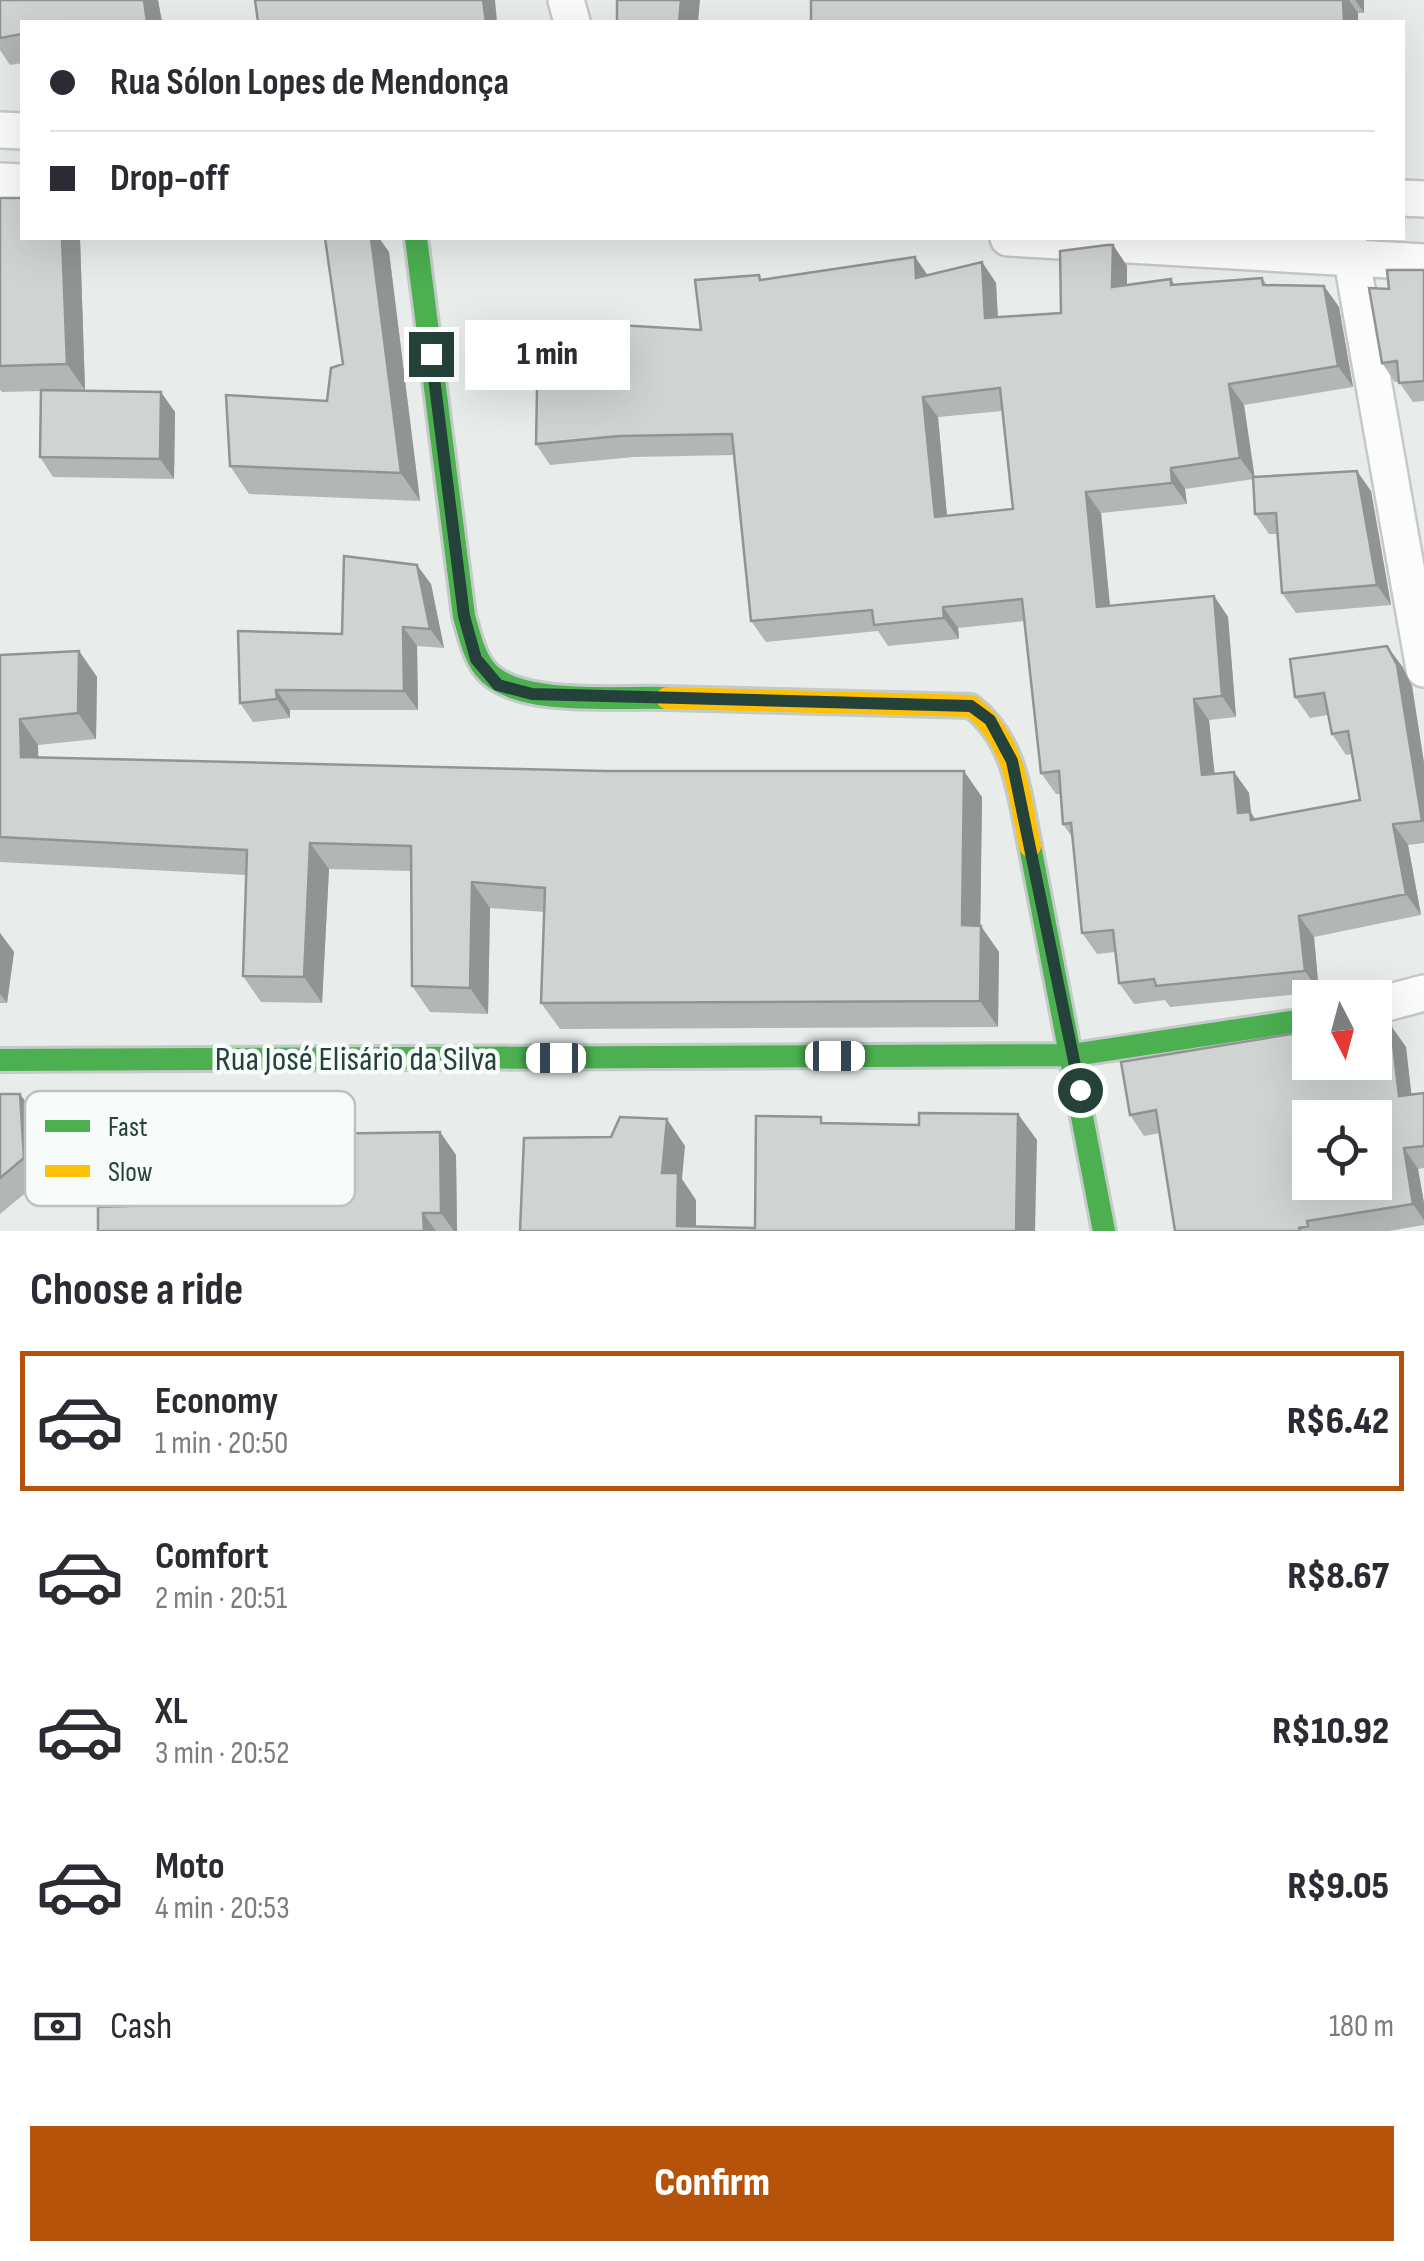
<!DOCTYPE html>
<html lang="en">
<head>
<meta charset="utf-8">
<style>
  body { margin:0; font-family:"Sofia Sans Condensed",sans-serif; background:#f2f2f3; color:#2b2b33; height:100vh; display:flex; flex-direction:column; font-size:38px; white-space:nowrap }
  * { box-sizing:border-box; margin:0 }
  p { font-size:32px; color:#7c7c81 }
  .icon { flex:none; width:55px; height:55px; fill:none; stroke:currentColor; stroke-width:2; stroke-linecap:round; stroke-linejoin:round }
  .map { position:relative; height:1231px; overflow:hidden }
  .panel { display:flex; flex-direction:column; background:#fff; flex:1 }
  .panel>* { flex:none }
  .top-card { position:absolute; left:20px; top:20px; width:1385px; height:220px; border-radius:0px; box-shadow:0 10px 40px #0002; display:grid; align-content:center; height:220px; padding:0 30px; background:#fff }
  .needle { width:65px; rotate:174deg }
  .fabs { position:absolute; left:1292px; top:980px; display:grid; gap:20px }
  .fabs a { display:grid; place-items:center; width:100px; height:100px; border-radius:0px; background:#fff; box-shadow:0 10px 40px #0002; font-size:50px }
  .end { position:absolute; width:45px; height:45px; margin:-22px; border:12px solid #24423a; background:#fff; box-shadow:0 0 0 5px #fff }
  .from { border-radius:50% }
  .bubble { position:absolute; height:70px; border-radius:0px; background:#fff; box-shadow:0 10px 40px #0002; font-size:32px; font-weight:800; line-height:70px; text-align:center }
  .car { position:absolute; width:30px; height:60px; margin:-30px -15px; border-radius:12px; box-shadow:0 0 8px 2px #0007; background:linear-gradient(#fff 24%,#345 0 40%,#fff 0 76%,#345 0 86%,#fff 0) }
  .top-card b { display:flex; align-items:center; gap:35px; height:95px; font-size:38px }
  .top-card b+b { border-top:2px solid #e1e1e2 }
  .top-card i { width:25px; height:25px; background:#2b2b33 }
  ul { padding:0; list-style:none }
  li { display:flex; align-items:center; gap:30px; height:140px; margin:0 20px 15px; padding:0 10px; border:5px solid transparent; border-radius:0px }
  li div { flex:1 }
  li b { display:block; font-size:38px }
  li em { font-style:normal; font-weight:800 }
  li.on { border-color:#b45309 }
  li>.icon { width:90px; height:90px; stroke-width:1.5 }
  h2 { padding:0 30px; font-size:45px; line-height:120px }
  .pay { display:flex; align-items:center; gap:25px; height:110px; padding:0 30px; font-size:38px }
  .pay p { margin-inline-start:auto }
  .cta { display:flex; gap:20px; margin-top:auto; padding:20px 30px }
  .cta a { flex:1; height:115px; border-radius:0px; background:#b45309; color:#fff; font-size:40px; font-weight:800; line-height:115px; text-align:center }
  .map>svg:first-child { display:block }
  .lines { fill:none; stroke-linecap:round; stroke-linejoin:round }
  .street-casing { stroke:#c5cac8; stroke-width:40 }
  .fast-casing { stroke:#c3cbc8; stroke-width:28 }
  .slow-casing { stroke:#c3cbc8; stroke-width:28 }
  .street { stroke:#fcfcfc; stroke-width:35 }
  .fast { stroke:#4caf50; stroke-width:22 }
  .slow { stroke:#ffc107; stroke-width:22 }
  .wall { fill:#b2b6b5; fill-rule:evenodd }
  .shaded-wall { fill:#919493 }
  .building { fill:#cfd4d2; stroke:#919493; stroke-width:2.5; fill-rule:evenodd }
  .route { stroke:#24423a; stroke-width:12 }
  .labels { text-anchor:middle; stroke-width:9; stroke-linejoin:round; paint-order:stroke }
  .street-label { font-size:35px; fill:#24423a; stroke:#f7fbf9 }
  .key { fill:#f7fbf9; stroke:#b8c4c0; stroke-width:2.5 }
  .key-label { font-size:28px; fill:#24423a }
</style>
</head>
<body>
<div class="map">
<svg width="1424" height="1231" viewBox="0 0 1424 1231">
  <rect width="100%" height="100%" fill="#e8edeb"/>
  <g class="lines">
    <!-- street casing -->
    <g class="street-casing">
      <path id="street" d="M566 0 572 22
        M0 130 22 131
        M0 181 22 182
        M1402 198 1424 199
        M1008 238 1424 262
        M1348 238 1424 669
        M1375 1006 1424 993"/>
    </g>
    <!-- fast casing -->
    <g class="fast-casing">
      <path id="fast" d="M416 238 464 616C469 633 473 653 484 668 514 708 620 696 667 698
        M1030 846 1104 1231
        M0 1060 1073 1055 1310 1019"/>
    </g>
    <!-- slow casing -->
    <g class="slow-casing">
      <path id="slow" d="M667 698 971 706C1016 741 1019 794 1030 846"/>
    </g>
    <!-- street -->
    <use href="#street" class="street"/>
    <!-- fast -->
    <use href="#fast" class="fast"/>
    <!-- slow -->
    <use href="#slow" class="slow"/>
  </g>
  <!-- wall -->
  <path class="wall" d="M0 0H158L162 22H22V63L10 65 0 50Z
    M811 0H1364V13H1358V22H811Z
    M0 198 22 238H80L85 390H66L175 412 174 479 53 477 40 457 41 391 2 392 0 390Z
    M325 238H379L389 252 420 501 249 494 230 466 327 401 343 364Z
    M1113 245 1127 266V285L1171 279 1175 285 1262 278 1267 285 1324 286 1339 307 1353 387 1244 405 1254 476 1371 491 1391 605 1296 613 1282 593 1277 534H1269L1255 514 1254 479 1185 489 1187 504 1101 513 1110 606 1214 596 1228 617 1236 717 1209 720 1214 774 1234 772 1249 793 1251 813 1255 819 1360 800 1352 754 1346 755 1332 734 1328 715 1310 718 1295 697 1402 666 1412 686 1424 763V843L1408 845 1421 915 1314 937 1319 992 1170 1007 1165 1000 1134 1004 1119 983 1116 952 1097 954 1082 933 1072 837 1063 824 1061 794H1056L1041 773 1025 621 958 628 959 639 888 646 878 631 766 642 751 621 734 455 634 457 550 465 536 444 701 330 762 280 928 275 982 262 996 283 998 318 1061 313ZM1002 411 1013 509 947 516 938 417Z
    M1424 270V401L1413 402 1399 382H1395L1382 363 1389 289Z
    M431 584 444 648 417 646 418 710H290V718L253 722 240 703 342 634Z
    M79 651 97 677 96 739 38 745V757L982 797 980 926 999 952 998 1027 560 1029 541 1003 544 912 490 908 488 1014 430 1012 412 986 411 871 329 869 322 1003 261 1002 243 976 246 875 0 862V655Z
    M0 933 14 952 7 1003H0Z
    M1391 1026 1406 1047 1411 1094 1424 1093V1168L1418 1169 1424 1203V1225L1389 1231H1175L1160 1133 1144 1136 1130 1115 1310 1062Z
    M0 1094H20L36 1117 40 1181 0 1214Z
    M440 1132 456 1155 457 1231H98L243 1202 319 1133Z"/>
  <!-- shaded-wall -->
  <path class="shaded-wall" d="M144 0H158L162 22H147Z
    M483 0H495L497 22H486Z
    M681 0H700L698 22H679Z
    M1343 0H1349L1358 13V22H1344Z
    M1355 0H1364V13Z
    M62 238H80L85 390 67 364Z
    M371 238H379L389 252 420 501 401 473Z
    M1113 245 1127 266V308L1112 287Z
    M915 257 929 277 916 278Z
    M982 262 996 283 999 339 985 318Z
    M1324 286 1339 307 1353 387 1338 366Z
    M1229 384 1244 405 1255 479 1240 458Z
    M161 392 175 412 174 479 160 459Z
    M923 397 938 417 949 538 935 517Z
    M1171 468 1185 489 1187 504 1172 483Z
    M1357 471 1371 491 1391 605 1377 585Z
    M1086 492 1101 513 1112 628 1097 607Z
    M417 565 431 584 444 648 430 629Z
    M1214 596 1228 617 1236 717 1222 696Z
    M943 607 958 628 959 639 944 618Z
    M403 627 417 646 418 710 404 691Z
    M1387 646 1402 666 1412 686 1424 763V823L1422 821Z
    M79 651 97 677 96 739 78 713Z
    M276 690 290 710V718L277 699Z
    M1194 699 1209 720 1217 796 1202 775Z
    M20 719 38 745 39 783 21 757Z
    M964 771 982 797 980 951 962 925Z
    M1234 772 1249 793 1251 813 1265 833 1238 813Z
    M1393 824 1408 845 1421 915 1406 894Z
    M310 843 329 869 322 1003 304 977Z
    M472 882 490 908 488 1014 470 988Z
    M1299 916 1314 937 1319 992 1305 971Z
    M981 926 999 952 998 1027 980 1001Z
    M0 933 14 952 7 1003 0 994Z
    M1391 1026 1406 1047 1414 1117 1399 1096Z
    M20 1094 36 1117 40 1181 24 1158Z
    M1018 1114 1037 1140 1035 1231H1016Z
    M667 1119 685 1146 682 1179 696 1200V1231L677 1226 662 1173Z
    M311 1121 327 1144 311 1134Z
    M440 1132 456 1155 457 1231H454L441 1213Z
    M1404 1148 1418 1169 1424 1203V1220L1413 1204Z
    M423 1213 436 1231H424Z"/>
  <!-- building -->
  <path class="building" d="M0 0H144L147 22H22V34L0 38Z
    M255 0H483L486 22H258Z
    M617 0H681L679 22H617Z
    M811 0H1343L1344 22H811Z
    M0 198H22V238H62L67 364 0 366Z
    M325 238H371L401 473 230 466 226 395 327 401 331 368 343 364Z
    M1107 245H1113L1112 287 1171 279V285L1262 278 1263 285 1324 286 1338 366 1229 384 1240 458 1171 468 1172 483 1086 492 1097 607 1214 596 1222 696 1194 699 1202 775 1234 772 1238 813 1250 812 1251 820 1360 800 1348 731 1332 734 1324 693 1295 697 1290 659 1387 646 1397 665 1422 821 1393 824 1406 894 1299 916 1305 971 1156 986 1154 979 1119 983 1113 930 1082 933 1071 823 1063 824 1059 771 1041 773 1022 599 943 607 944 618 874 625 872 610 751 621 732 434 619 436 536 444 538 336 618 325 701 330 695 280 759 275 760 280 915 257 916 278 982 262 985 318 1061 313 1060 251ZM1000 388 1013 509 935 517 923 397Z
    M1387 270H1424V381L1399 383 1397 361 1382 363 1369 288 1389 289Z
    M41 390 161 392 160 459 40 457Z
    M1357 471 1377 585 1282 593 1276 513 1255 514 1253 477Z
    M344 556 417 565 430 629 403 627 404 691 276 690 277 699 240 703 238 631 342 634Z
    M79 651 78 713 20 719 21 757 606 771H964L962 925 981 926 980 1001 541 1003 545 888 472 882 470 988 412 986 411 846 310 843 304 977 243 976 247 850 0 837V655Z
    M1391 1026 1399 1096 1424 1093V1146L1404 1148 1413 1204 1307 1221 1308 1226 1299 1228 1300 1231H1175L1156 1110 1130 1115 1121 1062 1310 1031V1062H1375V1028ZM1310 1118H1375V1182H1310Z
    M0 1094H20L24 1158 0 1178Z
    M919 1113 1018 1114 1016 1231H520L524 1138 611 1137 620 1117 667 1119 662 1173H678L677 1226 755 1228 756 1116 821 1117V1123L919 1125Z
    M311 1121V1134L440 1132 441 1213H423L424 1231H98V1207L243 1202 239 1126Z"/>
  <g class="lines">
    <!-- route -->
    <path class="route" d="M431 354 464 616 476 659 498 685 532 694 971 706 990 720 1012 761 1080 1090"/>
  </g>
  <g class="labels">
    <!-- street labels -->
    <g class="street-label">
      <text x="356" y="1070">Rua José Elisário da Silva</text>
    </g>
  </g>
  <!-- legend -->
  <rect x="25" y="1091" width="330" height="115" rx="15" class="key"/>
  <rect x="45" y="1120" width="45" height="12" fill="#4caf50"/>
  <rect x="45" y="1165" width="45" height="12" fill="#ffc107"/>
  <g class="key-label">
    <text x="108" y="1136">Fast</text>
    <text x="108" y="1181">Slow</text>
  </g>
</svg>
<div class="fabs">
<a><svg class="needle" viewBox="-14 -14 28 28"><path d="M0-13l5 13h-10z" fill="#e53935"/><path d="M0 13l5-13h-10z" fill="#7c7c81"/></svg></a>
<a><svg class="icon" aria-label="locate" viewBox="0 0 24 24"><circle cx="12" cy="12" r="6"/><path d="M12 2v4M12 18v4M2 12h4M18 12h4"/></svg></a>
</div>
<i class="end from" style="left:1080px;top:1090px"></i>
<i class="end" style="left:431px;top:354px"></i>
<div class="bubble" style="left:465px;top:320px;width:165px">1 min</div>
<i class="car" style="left:835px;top:1056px;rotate:90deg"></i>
<i class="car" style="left:556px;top:1058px;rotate:270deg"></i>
<div class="top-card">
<b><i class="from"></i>Rua Sólon Lopes de Mendonça</b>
<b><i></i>Drop-off</b>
</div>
</div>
<section class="panel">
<h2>Choose a ride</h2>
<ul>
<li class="on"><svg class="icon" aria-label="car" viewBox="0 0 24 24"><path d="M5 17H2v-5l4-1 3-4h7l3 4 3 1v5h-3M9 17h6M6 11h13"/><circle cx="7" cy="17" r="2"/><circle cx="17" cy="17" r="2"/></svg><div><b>Economy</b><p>1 min · 20:50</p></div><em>R$6.42</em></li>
<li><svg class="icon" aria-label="car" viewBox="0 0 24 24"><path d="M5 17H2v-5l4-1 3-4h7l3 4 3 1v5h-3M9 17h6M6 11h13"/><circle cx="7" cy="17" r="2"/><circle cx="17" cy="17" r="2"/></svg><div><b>Comfort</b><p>2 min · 20:51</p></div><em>R$8.67</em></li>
<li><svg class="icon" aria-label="car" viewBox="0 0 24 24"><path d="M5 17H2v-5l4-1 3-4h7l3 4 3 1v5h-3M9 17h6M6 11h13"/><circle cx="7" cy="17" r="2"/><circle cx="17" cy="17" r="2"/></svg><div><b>XL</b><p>3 min · 20:52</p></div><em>R$10.92</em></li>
<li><svg class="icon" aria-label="car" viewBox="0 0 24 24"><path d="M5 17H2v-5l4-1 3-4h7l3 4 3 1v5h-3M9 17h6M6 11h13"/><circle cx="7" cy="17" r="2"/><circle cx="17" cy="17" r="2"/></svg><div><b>Moto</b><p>4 min · 20:53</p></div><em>R$9.05</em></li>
</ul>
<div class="pay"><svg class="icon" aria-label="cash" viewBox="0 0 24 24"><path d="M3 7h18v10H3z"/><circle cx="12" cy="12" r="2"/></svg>Cash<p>180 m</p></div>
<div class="cta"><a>Confirm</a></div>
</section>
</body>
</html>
